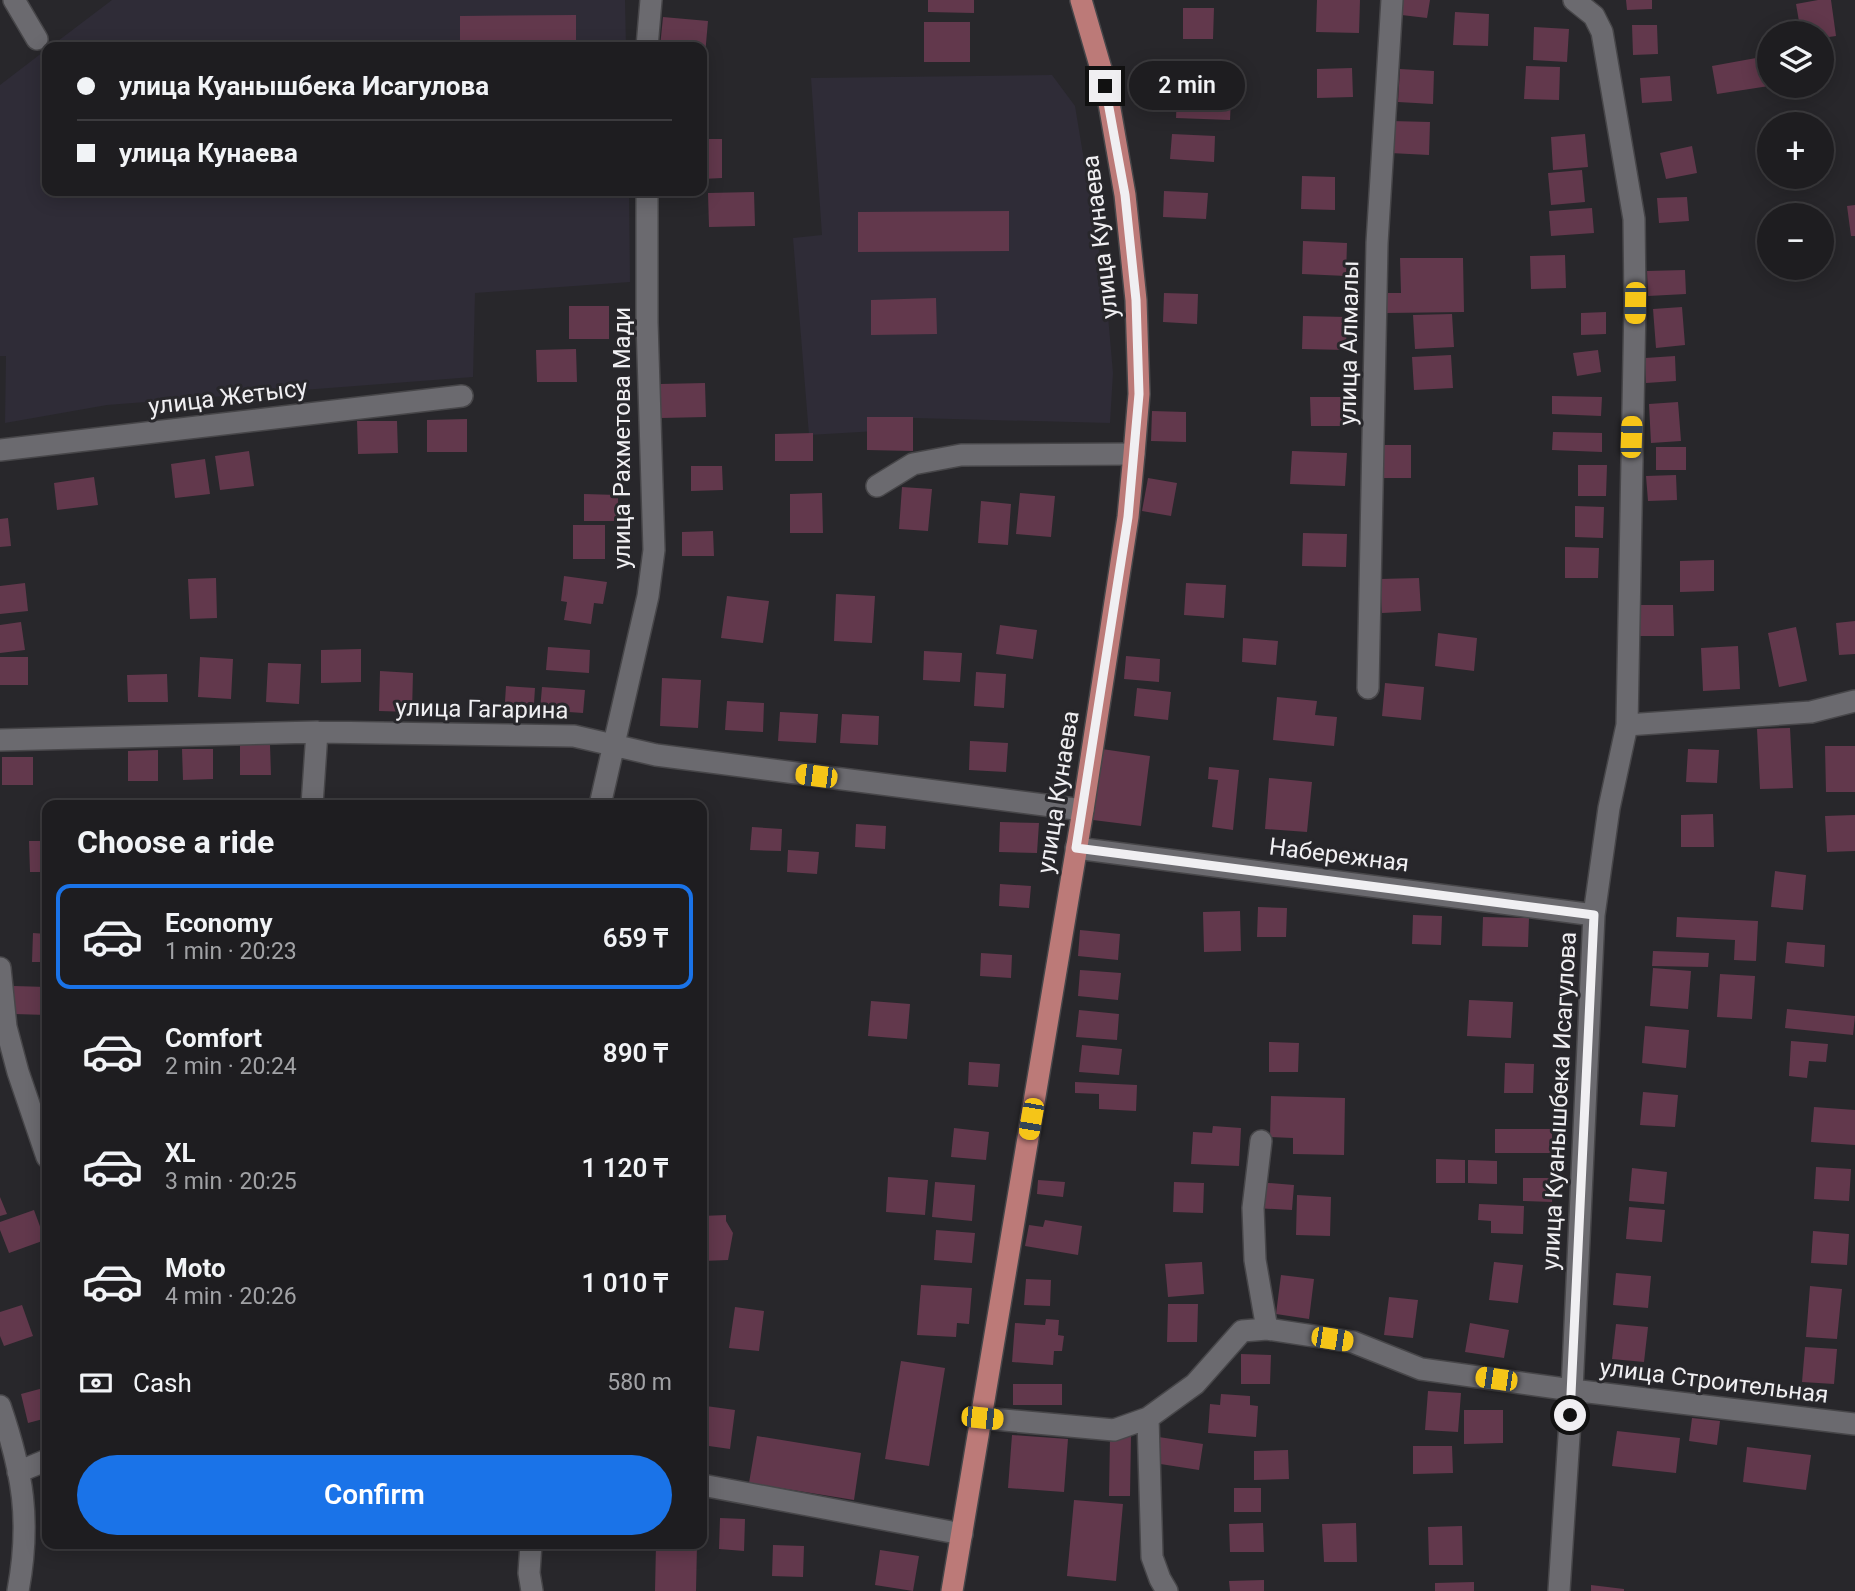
<!DOCTYPE html>
<html lang="en">
<head>
<meta charset="utf-8">
<style>
  body { margin:0; font-family:Roboto,sans-serif; background:#2b2a2d; color:#f1f3f6; height:100vh; display:flex; flex-direction:column; font-size:26px; white-space:nowrap }
  * { box-sizing:border-box; margin:0 }
  p { font-size:23px; color:#a1a2a5 }
  .icon { flex:none; width:38px; height:38px; fill:none; stroke:currentColor; stroke-width:2; stroke-linecap:round; stroke-linejoin:round }
  .map { position:relative; flex:1; overflow:hidden }
  .drawer { position:absolute; left:42px; top:800px; width:665px; height:749px; display:flex; flex-direction:column; background:#1e1d20; border-radius:14px; box-shadow:0 4px 18px #0003,0 0 0 2px #3c3b3e }
  .drawer>* { flex:none }
  .banner { position:absolute; left:42px; top:42px; width:665px; height:154px; border-radius:14px; box-shadow:0 4px 18px #0003,0 0 0 2px #3c3b3e; display:grid; align-content:center; height:154px; padding:0 35px; background:#1e1d20 }
  .fabs { position:absolute; left:1757px; top:21px; display:grid; gap:14px }
  .fabs a { display:grid; place-items:center; width:77px; height:77px; border-radius:50%; background:#1e1d20; box-shadow:0 4px 18px #0003,0 0 0 2px #3c3b3e; font-size:35px }
  .end { position:absolute; width:32px; height:32px; margin:-16px; border:9px solid #f0eff2; background:#111; box-shadow:0 0 0 4px #111 }
  .from { border-radius:50% }
  .bubble { position:absolute; height:49px; border-radius:24px; background:#1e1d20; box-shadow:0 4px 18px #0003,0 0 0 2px #3c3b3e; font-size:23px; font-weight:600; line-height:49px; text-align:center }
  .car { position:absolute; width:21px; height:42px; margin:-21px -10px; border-radius:9px; box-shadow:0 0 5px 2px #0007; background:linear-gradient(#f5c518 24%,#345 0 40%,#f5c518 0 76%,#345 0 86%,#f5c518 0) }
  .banner b { display:flex; align-items:center; gap:24px; height:66px; font-size:26px }
  .banner b+b { border-top:2px solid #3c3b3e }
  .banner i { width:18px; height:18px; background:#f1f3f6 }
  ul { padding:0; list-style:none }
  li { display:flex; align-items:center; gap:21px; height:105px; margin:0 14px 10px; padding:0 21px; border:4px solid transparent; border-radius:14px }
  li div { flex:1 }
  li b { display:block; font-size:26px }
  li em { font-style:normal; font-weight:600 }
  li.on { border-color:#1a73e8 }
  li>.icon { width:63px; height:63px; stroke-width:1.5 }
  h2 { padding:0 35px; font-size:32px; line-height:84px }
  .pay { display:flex; align-items:center; gap:18px; height:77px; padding:0 35px; font-size:26px }
  .pay p { margin-inline-start:auto }
  .primary-button { display:flex; gap:14px; margin-top:auto; padding:14px 35px }
  .primary-button a { flex:1; height:80px; border-radius:42px; background:#1a73e8; color:#fff; font-size:28px; font-weight:600; line-height:80px; text-align:center }
  .map>svg:first-child { display:block }
  .built { fill:#2f2c37 }
  .building { fill:#62384c }
  .lines { fill:none; stroke-linecap:round; stroke-linejoin:round }
  .minor-casing { stroke:#474649; stroke-width:24 }
  .major-casing { stroke:#474649; stroke-width:24 }
  .minor { stroke:#6b6a6f; stroke-width:21 }
  .major { stroke:#bc7a78; stroke-width:21 }
  .route { stroke:#f0eff2; stroke-width:9 }
  .labels { text-anchor:middle; stroke-width:6; stroke-linejoin:round; paint-order:stroke }
  .street-label { font-size:24px; fill:#f0eff2; stroke:#28272b }
</style>
</head>
<body>
<div class="map">
<svg width="1855" height="1591" viewBox="0 0 1855 1591">
  <rect width="100%" height="100%" fill="#28272b"/>
  <!-- built -->
  <path class="built" d="M112 0H625L626 47H50Z
    M47 49V191H629L630 282 475 293 473 377 107 405 5 423 6 356H0V85Z
    M1052 75 1075 106 1106 293 1113 373 1110 423 876 417 877 431 809 435 793 238 822 235 811 78Z"/>
  <!-- building -->
  <path class="building" d="M928 0H974V13L928 12Z
    M1317 0H1360L1359 33 1316 32Z
    M1395 0H1430L1427 18 1393 14Z
    M1626 0H1652V9L1627 10Z
    M1818 0H1831L1836 36 1822 38V33H1801L1796 4Z
    M1183 8H1214L1213 39H1183Z
    M1455 12 1489 14 1488 46 1453 45Z
    M576 15V47H460V16Z
    M663 17 708 21 705 55H702V47H660Z
    M924 22H970V62H924Z
    M1632 25H1657L1658 54 1633 55Z
    M1534 27 1569 29 1567 62 1533 60Z
    M1767 56 1769 86 1717 94 1712 66Z
    M1526 66 1560 67 1559 100 1524 99Z
    M1352 68 1353 97 1317 98V69Z
    M1400 69 1434 71 1433 104 1398 102Z
    M1670 76 1672 101 1642 103 1640 78Z
    M1187 79 1209 80 1208 97 1231 98 1230 120 1176 118 1177 93 1187 94Z
    M1391 121 1430 122 1429 155 1390 153Z
    M1172 134 1215 136 1214 162 1170 159Z
    M1585 134 1588 167 1553 170 1551 137Z
    M702 139H722V178L702 179Z
    M1692 146 1697 173 1666 179 1660 153Z
    M1582 170 1585 202 1551 205 1548 173Z
    M1302 176 1335 177V210L1301 209Z
    M1164 191 1208 193 1206 219 1163 217Z
    M754 192 755 226 709 227 708 193Z
    M1687 197 1689 221 1659 223 1657 198Z
    M1855 205V236H1851L1847 206Z
    M1592 208 1594 233 1551 236 1549 211Z
    M1009 211V251L858 252V212Z
    M1303 241 1347 243 1346 276 1302 274Z
    M1565 255 1566 288 1531 289 1530 256Z
    M1400 258H1463L1464 312 1386 313V293H1401Z
    M1685 270 1686 294 1648 296 1647 271Z
    M1164 293 1198 294 1197 324 1163 322Z
    M936 298 937 334 871 335V300Z
    M569 306H609V339H569Z
    M1682 307 1685 345 1656 348 1653 309Z
    M1606 312V334L1581 335V313Z
    M1452 314 1454 347 1415 349 1413 315Z
    M1303 316 1347 317 1346 350 1302 349Z
    M576 349 577 382H537L536 350Z
    M1598 350 1601 372 1577 376 1573 353Z
    M1451 355 1453 388 1414 390 1412 357Z
    M1675 356 1676 381 1646 383 1645 358Z
    M705 383 706 417 661 418 660 384Z
    M1552 396 1602 397 1601 416 1552 414Z
    M1310 397H1345L1346 426H1311Z
    M1678 402 1681 441 1651 443 1649 404Z
    M1152 411 1186 412V442L1151 441Z
    M867 417H913V451L867 450Z
    M467 419V452H427V420Z
    M357 421H397L398 453 358 454Z
    M1553 432 1602 433V452L1552 450Z
    M813 433V461H775V434Z
    M1379 445H1411V478H1379Z
    M1656 447H1686V470H1656Z
    M249 451 254 486 220 490 215 456Z
    M1292 451 1347 453 1345 486 1290 484Z
    M205 459 210 494 175 498 171 464Z
    M1578 465H1607L1606 496H1578Z
    M691 466H722L723 490 691 491Z
    M1676 475 1677 500 1648 501 1646 476Z
    M94 477 98 505 57 510 54 483Z
    M1148 478 1177 483 1171 516 1142 511Z
    M902 487 932 489 928 531 899 529Z
    M822 493 823 533H790V494Z
    M1020 493 1055 496 1051 537 1016 534Z
    M584 494 618 495V521H584Z
    M981 501 1011 504 1008 545 978 543Z
    M1575 506 1604 507 1603 538 1575 537Z
    M8 518 11 546 0 547V519Z
    M573 525H605V559H573Z
    M713 531 714 556H682V532Z
    M1303 533 1347 534 1346 567 1302 566Z
    M1565 547 1599 548 1598 578H1565Z
    M1714 560V591L1680 592V561Z
    M564 576 607 582 603 604 594 603 591 624 564 620 567 602 561 601Z
    M216 578 217 618 190 619 188 579Z
    M1419 578 1421 611 1382 613 1380 579Z
    M25 583 28 611 0 614V586Z
    M1186 583 1226 585 1224 618 1184 615Z
    M836 594 875 596 872 643 834 641Z
    M727 596 769 601 763 643 721 638Z
    M1635 605H1673L1674 636H1635Z
    M1855 621V654L1839 655 1836 623Z
    M21 622 25 650 0 653V625Z
    M1000 625 1037 630 1033 659 996 654Z
    M1796 627 1807 681 1779 687 1768 633Z
    M1438 633 1477 638 1474 671 1435 666Z
    M1243 638 1278 641 1276 665 1242 662Z
    M1738 646 1740 689 1703 691 1701 648Z
    M548 647 590 650 589 673 546 670Z
    M361 649V682L321 683V650Z
    M924 651 962 653 960 682 923 680Z
    M1126 656 1160 659 1159 682 1124 679Z
    M0 657H28V685H0Z
    M200 657 233 659 231 699 198 697Z
    M268 663 301 664 299 704 266 702Z
    M380 671 413 673 412 712 379 711Z
    M976 672 1006 674 1004 708 974 706Z
    M167 674 168 702H128L127 675Z
    M662 678 701 680 698 728 660 726Z
    M1385 683 1424 687 1421 720 1382 716Z
    M506 686 535 688 533 719 504 717Z
    M542 687 585 690 583 713 540 710Z
    M1137 688 1171 692 1168 720 1134 716Z
    M1277 697 1317 701 1315 715 1337 717 1334 746 1273 740Z
    M727 701 764 703 763 732 725 730Z
    M780 712 818 714 816 743 778 741Z
    M842 714 879 716 878 745 840 743Z
    M1790 728 1793 788 1760 789 1757 729Z
    M970 741 1008 743 1006 772 969 770Z
    M240 745H270L271 775H240Z
    M1825 746H1855V792H1826Z
    M1095 748 1150 756 1141 826 1085 819Z
    M182 749H213V779L183 780Z
    M1688 749 1719 750 1717 783 1686 782Z
    M158 750V781H128V751Z
    M2 757H33V785H2Z
    M1209 767 1239 770 1233 830 1212 827 1218 780 1208 779Z
    M1269 778 1312 782 1307 832 1265 829Z
    M1713 814 1714 847H1681V815Z
    M1855 815V851L1827 852 1825 816Z
    M1000 822 1039 823 1037 853 999 852Z
    M856 824 886 826 885 849 855 847Z
    M752 827 782 829 781 851 750 850Z
    M29 841H47V872H30Z
    M788 850 819 852 817 874 787 872Z
    M1775 871 1806 875 1803 910 1771 907Z
    M1000 884 1031 886 1029 908 999 906Z
    M1258 907 1287 908 1286 937H1257Z
    M1240 911 1241 951 1204 952 1203 912Z
    M1413 915 1442 916 1441 945 1412 944Z
    M1483 917 1529 918 1528 947 1482 946Z
    M1677 917 1758 921 1756 961 1734 960 1735 940 1676 937Z
    M1080 930 1120 934 1118 960 1078 956Z
    M33 933 47 934V962H32Z
    M1787 942 1825 945 1824 967 1785 963Z
    M1653 951 1709 953 1708 967 1652 966Z
    M981 953 1012 955 1011 978 980 976Z
    M1653 968 1691 971 1688 1009 1650 1006Z
    M1080 970 1121 973 1118 1000 1078 996Z
    M1720 974 1755 976 1752 1019 1717 1017Z
    M14 986 47 987V1015L14 1014Z
    M1469 1000 1513 1002 1511 1038 1467 1036Z
    M871 1001 910 1004 907 1039 868 1036Z
    M1787 1009 1855 1016 1853 1035 1785 1028Z
    M1079 1010 1119 1014 1117 1040 1076 1037Z
    M47 1017V1039H42L41 1018Z
    M1645 1026 1689 1030 1686 1068 1642 1063Z
    M1791 1041 1828 1044 1826 1062 1809 1061 1807 1078 1789 1076Z
    M1269 1042 1299 1043 1298 1072H1269Z
    M1082 1045 1122 1049 1119 1075 1079 1072Z
    M969 1062 1000 1064 998 1087 968 1085Z
    M1505 1063 1534 1064 1533 1093H1504Z
    M1075 1082 1137 1085 1136 1111 1099 1109V1094L1075 1093Z
    M1643 1092 1678 1095 1675 1127 1640 1125Z
    M1271 1096 1345 1098 1344 1155 1293 1154V1138L1270 1137Z
    M1814 1107 1855 1110V1145L1811 1142Z
    M1213 1126 1241 1128 1239 1166 1191 1164 1193 1132 1212 1133Z
    M954 1128 989 1132 986 1160 951 1157Z
    M1495 1129H1552V1153H1495Z
    M1436 1159 1465 1160V1183H1436Z
    M1468 1160 1497 1161V1184L1468 1183Z
    M1816 1167 1851 1169 1849 1201 1814 1199Z
    M1632 1168 1667 1172 1664 1204 1629 1201Z
    M888 1177 928 1180 925 1215 886 1212Z
    M1523 1178H1553L1552 1202 1523 1201Z
    M1038 1180 1065 1182 1063 1197 1037 1194Z
    M935 1182 975 1185 972 1221 932 1217Z
    M1174 1182 1204 1183 1203 1213 1173 1212Z
    M1257 1182 1294 1185 1292 1210 1255 1208Z
    M1297 1195 1331 1197 1330 1236 1296 1235Z
    M0 1197 7 1214 0 1216Z
    M1479 1204 1524 1206 1523 1234 1491 1233V1221L1478 1220Z
    M1629 1207 1665 1210 1662 1242 1626 1239Z
    M34 1210 45 1240 9 1253 0 1230V1222Z
    M726 1215V1221L733 1233 728 1260 702 1261V1216Z
    M1045 1220 1082 1226 1078 1255 1025 1246 1029 1225 1043 1227Z
    M936 1230 975 1233 972 1263 934 1260Z
    M1813 1231 1849 1234 1847 1265 1811 1263Z
    M1202 1262 1204 1294 1168 1297 1165 1264Z
    M1494 1262 1523 1265 1518 1303 1489 1300Z
    M1616 1273 1651 1276 1648 1308 1613 1305Z
    M1281 1275 1314 1279 1309 1319 1276 1314Z
    M1026 1279 1051 1280 1050 1306 1024 1305Z
    M921 1285 972 1288 969 1324 957 1323 956 1337 917 1335Z
    M1810 1286 1842 1289 1837 1339 1806 1337Z
    M1389 1297 1418 1300 1413 1338 1384 1335Z
    M47 1302V1323L40 1305Z
    M1168 1304H1198L1197 1342H1167Z
    M22 1305 33 1336 4 1346 0 1336V1312Z
    M735 1307 764 1311 759 1351 729 1348Z
    M1046 1319 1059 1320 1058 1335 1064 1336 1062 1351H1054L1053 1365 1012 1362 1015 1323 1045 1325Z
    M1470 1323 1509 1330 1504 1358 1465 1352Z
    M1616 1324 1648 1327 1644 1362 1612 1359Z
    M1805 1347 1837 1349 1834 1384 1802 1382Z
    M1241 1354 1271 1355 1270 1384H1241Z
    M901 1361 945 1368 929 1466 885 1459Z
    M1013 1384H1062V1405H1013Z
    M47 1387V1418L28 1423 21 1394Z
    M1428 1391 1461 1393 1458 1432 1425 1430Z
    M1221 1394 1250 1396V1405L1258 1406 1256 1437 1208 1433 1210 1404 1220 1405Z
    M706 1406 735 1410 730 1449 702 1445Z
    M1464 1410H1503V1443L1464 1444Z
    M1692 1418 1720 1421 1717 1445 1689 1441Z
    M1617 1431 1680 1438 1676 1473 1612 1466Z
    M1012 1435 1068 1439 1064 1492 1008 1488Z
    M757 1436 861 1453 854 1500 749 1483Z
    M1110 1436H1131L1130 1496H1109Z
    M1159 1437 1203 1444 1199 1470 1154 1463Z
    M1413 1446H1452L1453 1473 1413 1474Z
    M1747 1447 1811 1455 1806 1490 1743 1482Z
    M1288 1450 1289 1479 1254 1480V1451Z
    M1234 1488H1261V1512H1234Z
    M1074 1500 1123 1504 1116 1581 1067 1576Z
    M720 1518 745 1519 744 1551 719 1549Z
    M1263 1523 1264 1552H1230L1229 1524Z
    M1356 1523 1357 1562H1324L1322 1524Z
    M1462 1526 1463 1565H1429L1428 1527Z
    M243 1544H278V1548L244 1551Z
    M656 1544H697L696 1591H655Z
    M773 1545 804 1546 803 1577 772 1576Z
    M880 1550 919 1556 913 1591 875 1585Z
    M1264 1580V1591H1230L1229 1581Z
    M1474 1582V1591H1435V1583Z
    M1591 1585 1624 1589V1591H1591Z"/>
  <g class="lines">
    <!-- minor casing -->
    <g class="minor-casing">
      <path id="minor" d="M14 0 37 39
        M647 47 651 0
        M0 450 462 396
        M877 486 913 464 961 455 1134 454
        M1368 688 1377 243 1392 0
        M1627 725 1811 712 1855 701
        M0 740 317 732 574 736 656 755 1083 810
        M312 805 317 732
        M600 805 648 596 654 550 647 322V191
        M1076 848 1594 915
        M0 968 6 1027 18 1072 47 1157
        M1261 1141 1253 1208 1255 1260 1267 1329
        M0 1406C23 1473 31 1521 18 1591
        M982 1418 1114 1430 1148 1418 1195 1384 1242 1331 1267 1329 1353 1342 1421 1369 1572 1390 1855 1424
        M1148 1418 1152 1557 1160 1579 1167 1591
        M18 1472 47 1460
        M702 1485 962 1534
        M531 1544 529 1573 532 1591
        M1559 1591 1572 1390 1594 915 1609 808 1627 725 1635 303 1634 219 1602 32 1594 16 1574 0"/>
    </g>
    <!-- major casing -->
    <g class="major-casing">
      <path id="major" d="M952 1591 1083 810 1128 517 1134 454 1139 394 1136 300 1125 195 1106 86 1081 0"/>
    </g>
    <!-- minor -->
    <use href="#minor" class="minor"/>
    <!-- major -->
    <use href="#major" class="major"/>
  </g>
  <g class="lines">
    <!-- route -->
    <path class="route" d="M1105 86 1125 195 1136 300 1139 394 1128 517 1076 848 1594 915 1570 1415"/>
  </g>
  <g class="labels">
    <!-- street labels -->
    <g class="street-label">
      <text transform="translate(1100 237) rotate(-97)" y="8">улица Кунаева</text>
      <text transform="translate(1349 343) rotate(-89)" y="8">улица Алмалы</text>
      <text transform="translate(228 397) rotate(-7)" y="8">улица Жетысу</text>
      <text transform="translate(622 438) rotate(-90)" y="8">улица Рахметова Мади</text>
      <text transform="translate(482 709) rotate(1)" y="8">улица Гагарина</text>
      <text transform="translate(1058 792) rotate(-81)" y="8">улица Кунаева</text>
      <text transform="translate(1339 855) rotate(7)" y="8">Набережная</text>
      <text transform="translate(1559 1101) rotate(-87)" y="8">улица Куанышбека Исагулова</text>
      <text transform="translate(1714 1381) rotate(7)" y="8">улица Строительная</text>
    </g>
  </g>
</svg>
<div class="fabs">
<a><svg class="icon" aria-label="layers" viewBox="0 0 24 24"><path d="M12 4l9 5-9 5-9-5zM3 14l9 5 9-5"/></svg></a>
<a>+</a>
<a>−</a>
</div>
<i class="end from" style="left:1570px;top:1415px"></i>
<i class="end" style="left:1105px;top:86px"></i>
<div class="bubble" style="left:1129px;top:61px;width:116px">2 min</div>
<i class="car" style="left:1635px;top:303px;rotate:181deg"></i>
<i class="car" style="left:1631px;top:437px;rotate:2deg"></i>
<i class="car" style="left:816px;top:776px;rotate:277deg"></i>
<i class="car" style="left:1031px;top:1119px;rotate:190deg"></i>
<i class="car" style="left:1332px;top:1339px;rotate:99deg"></i>
<i class="car" style="left:1496px;top:1379px;rotate:278deg"></i>
<i class="car" style="left:982px;top:1418px;rotate:96deg"></i>
<div class="banner">
<b><i class="from"></i>улица Куанышбека Исагулова</b>
<b><i></i>улица Кунаева</b>
</div>
<section class="drawer">
<h2>Choose a ride</h2>
<ul>
<li class="on"><svg class="icon" aria-label="car" viewBox="0 0 24 24"><path d="M5 17H2v-5l4-1 3-4h7l3 4 3 1v5h-3M9 17h6M6 11h13"/><circle cx="7" cy="17" r="2"/><circle cx="17" cy="17" r="2"/></svg><div><b>Economy</b><p>1 min · 20:23</p></div><em>659 ₸</em></li>
<li><svg class="icon" aria-label="car" viewBox="0 0 24 24"><path d="M5 17H2v-5l4-1 3-4h7l3 4 3 1v5h-3M9 17h6M6 11h13"/><circle cx="7" cy="17" r="2"/><circle cx="17" cy="17" r="2"/></svg><div><b>Comfort</b><p>2 min · 20:24</p></div><em>890 ₸</em></li>
<li><svg class="icon" aria-label="car" viewBox="0 0 24 24"><path d="M5 17H2v-5l4-1 3-4h7l3 4 3 1v5h-3M9 17h6M6 11h13"/><circle cx="7" cy="17" r="2"/><circle cx="17" cy="17" r="2"/></svg><div><b>XL</b><p>3 min · 20:25</p></div><em>1 120 ₸</em></li>
<li><svg class="icon" aria-label="car" viewBox="0 0 24 24"><path d="M5 17H2v-5l4-1 3-4h7l3 4 3 1v5h-3M9 17h6M6 11h13"/><circle cx="7" cy="17" r="2"/><circle cx="17" cy="17" r="2"/></svg><div><b>Moto</b><p>4 min · 20:26</p></div><em>1 010 ₸</em></li>
</ul>
<div class="pay"><svg class="icon" aria-label="cash" viewBox="0 0 24 24"><path d="M3 7h18v10H3z"/><circle cx="12" cy="12" r="2"/></svg>Cash<p>580 m</p></div>
<div class="primary-button"><a>Confirm</a></div>
</section>
</div>
</body>
</html>
